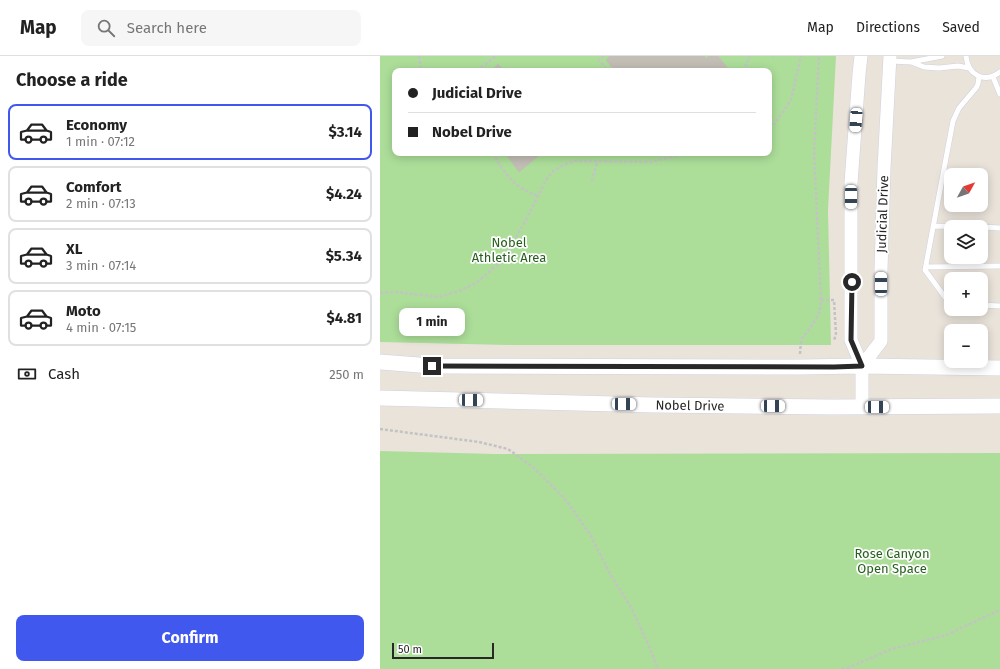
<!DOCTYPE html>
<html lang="en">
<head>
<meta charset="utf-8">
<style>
  body { margin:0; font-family:"Fira Sans",sans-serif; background:#f6f6f6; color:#222; height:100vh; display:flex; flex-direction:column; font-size:15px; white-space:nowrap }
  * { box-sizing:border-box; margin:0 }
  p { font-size:13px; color:#767676 }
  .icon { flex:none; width:22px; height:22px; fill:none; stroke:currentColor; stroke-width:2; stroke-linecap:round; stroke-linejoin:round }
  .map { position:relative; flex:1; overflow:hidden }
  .sheet { display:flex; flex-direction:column; background:#fff; width:380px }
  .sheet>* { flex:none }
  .guide { position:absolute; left:12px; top:12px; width:380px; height:88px; border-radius:8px; box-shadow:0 2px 10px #0003; display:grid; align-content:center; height:88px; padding:0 16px; background:#fff }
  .needle { width:26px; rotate:50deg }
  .tools { position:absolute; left:564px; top:112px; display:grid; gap:8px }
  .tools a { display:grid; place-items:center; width:44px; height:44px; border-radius:8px; background:#fff; box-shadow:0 2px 10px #0003; font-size:20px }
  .scale { position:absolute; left:12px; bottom:10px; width:102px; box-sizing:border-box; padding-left:4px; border:2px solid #282828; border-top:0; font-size:11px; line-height:14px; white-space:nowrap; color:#282828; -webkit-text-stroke:3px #fff; paint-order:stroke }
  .end { position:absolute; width:18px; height:18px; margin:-9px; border:5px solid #282828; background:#fff; box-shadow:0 0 0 2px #fff }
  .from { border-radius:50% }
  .bubble { position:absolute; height:28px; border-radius:8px; background:#fff; box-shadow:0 2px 10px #0003; font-size:13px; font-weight:700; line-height:28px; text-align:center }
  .car { position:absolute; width:12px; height:24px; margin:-12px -6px; border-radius:5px; box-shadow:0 0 3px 1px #0007; background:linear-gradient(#fff 24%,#345 0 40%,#fff 0 76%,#345 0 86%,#fff 0) }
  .guide b { display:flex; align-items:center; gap:14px; height:38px; font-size:15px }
  .guide b+b { border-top:1px solid #e0e0e0 }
  .guide i { width:10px; height:10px; background:#222 }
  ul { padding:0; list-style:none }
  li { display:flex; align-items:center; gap:12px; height:56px; margin:0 8px 6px; padding:0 8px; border:2px solid #e0e0e0; border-radius:8px }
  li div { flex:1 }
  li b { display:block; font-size:15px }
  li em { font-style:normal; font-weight:700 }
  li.active { border-color:#4158ef }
  li>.icon { width:36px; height:36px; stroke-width:1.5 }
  h2 { padding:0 16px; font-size:18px; line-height:48px }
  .pay { display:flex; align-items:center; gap:10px; height:44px; padding:0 16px; font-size:15px }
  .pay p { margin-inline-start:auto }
  .action { display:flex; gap:8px; margin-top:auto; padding:8px 16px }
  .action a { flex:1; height:46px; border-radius:8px; background:#4158ef; color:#fff; font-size:16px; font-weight:700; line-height:46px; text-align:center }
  header { display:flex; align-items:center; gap:24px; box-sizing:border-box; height:56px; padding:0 20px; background:#fff; border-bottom:1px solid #e0e0e0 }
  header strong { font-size:19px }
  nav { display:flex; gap:22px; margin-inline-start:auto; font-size:14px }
  .search { width:280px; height:36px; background:#f6f6f6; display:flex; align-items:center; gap:10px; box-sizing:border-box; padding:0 14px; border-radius:8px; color:#767676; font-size:15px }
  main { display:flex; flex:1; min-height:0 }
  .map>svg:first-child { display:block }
  .green { fill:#acde99; fill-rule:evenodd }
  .building { fill:#c2bdb5; stroke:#c4bfb4 }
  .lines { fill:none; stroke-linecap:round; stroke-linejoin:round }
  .service-casing { stroke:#cfd1e0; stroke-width:6 }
  .tertiary-casing { stroke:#cfd1e0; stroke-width:14 }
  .secondary-casing { stroke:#cfd1e0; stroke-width:16 }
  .path { stroke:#c3c3c3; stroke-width:2.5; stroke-dasharray:3 2; stroke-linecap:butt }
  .service { stroke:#fff; stroke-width:5 }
  .tertiary { stroke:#fff; stroke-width:13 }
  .secondary { stroke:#fff; stroke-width:15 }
  .route { stroke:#282828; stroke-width:5 }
  .labels { text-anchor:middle; stroke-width:3.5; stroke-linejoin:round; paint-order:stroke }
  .street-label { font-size:13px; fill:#282828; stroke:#fff }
  .park-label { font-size:13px; fill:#275f1d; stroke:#fff }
</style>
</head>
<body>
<header>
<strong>Map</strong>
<div class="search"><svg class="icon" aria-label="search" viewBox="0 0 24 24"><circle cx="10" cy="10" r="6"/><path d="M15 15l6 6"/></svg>Search here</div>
<nav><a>Map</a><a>Directions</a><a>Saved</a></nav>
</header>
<main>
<section class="sheet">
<h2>Choose a ride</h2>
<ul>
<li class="active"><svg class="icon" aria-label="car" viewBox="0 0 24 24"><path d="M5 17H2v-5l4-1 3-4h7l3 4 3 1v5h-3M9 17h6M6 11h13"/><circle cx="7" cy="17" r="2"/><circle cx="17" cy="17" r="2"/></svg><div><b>Economy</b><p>1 min · 07:12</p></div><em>$3.14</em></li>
<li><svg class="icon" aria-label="car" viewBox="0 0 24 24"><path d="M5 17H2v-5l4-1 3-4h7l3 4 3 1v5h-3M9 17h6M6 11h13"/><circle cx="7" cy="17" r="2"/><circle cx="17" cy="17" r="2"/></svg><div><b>Comfort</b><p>2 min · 07:13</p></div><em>$4.24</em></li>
<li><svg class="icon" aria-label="car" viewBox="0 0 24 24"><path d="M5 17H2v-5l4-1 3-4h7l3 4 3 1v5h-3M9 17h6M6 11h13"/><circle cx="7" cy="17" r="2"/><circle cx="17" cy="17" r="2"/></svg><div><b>XL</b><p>3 min · 07:14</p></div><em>$5.34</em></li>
<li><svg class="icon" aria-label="car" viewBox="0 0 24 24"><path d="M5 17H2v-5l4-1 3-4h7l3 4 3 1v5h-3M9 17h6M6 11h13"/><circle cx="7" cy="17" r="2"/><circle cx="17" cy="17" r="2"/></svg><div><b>Moto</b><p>4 min · 07:15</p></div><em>$4.81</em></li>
</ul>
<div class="pay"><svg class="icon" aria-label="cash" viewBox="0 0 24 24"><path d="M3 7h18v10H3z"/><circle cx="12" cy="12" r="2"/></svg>Cash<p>250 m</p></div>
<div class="action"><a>Confirm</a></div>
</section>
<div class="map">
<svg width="620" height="613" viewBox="0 0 620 613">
  <rect width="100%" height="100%" fill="#e9e3da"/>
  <!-- green -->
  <path class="green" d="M0 0H456L448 154 451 289H127L0 286ZM15 15H389V97H15Z
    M0 395 114 398 620 397V613H0Z"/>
  <!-- building -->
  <path class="building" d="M230 0H324L326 3 329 0H338L347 11 342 15H235L226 4Z
    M118 8 124 15H111Z
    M125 97H162L139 116Z"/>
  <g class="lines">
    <!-- service casing -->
    <g class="service-casing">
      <path id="service" d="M562 0 531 6 544 11 559 12 578 10 589 12
        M586 0C588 19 604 28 620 16
        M511 5 531 6
        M613 21 620 38
        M554 170 594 171
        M601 171 620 172
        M546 211 620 210
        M571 248H570L545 214 573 65 579 52 596 32 598 28 599 20
        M601 249 620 250"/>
    </g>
    <!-- tertiary casing -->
    <g class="tertiary-casing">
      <path id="tertiary" d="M481 0 479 18 471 127V284L482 310V351
        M482 310 501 285V214L504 112 510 0"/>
    </g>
    <!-- secondary casing -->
    <g class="secondary-casing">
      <path id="secondary" d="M0 306 52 310 420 311 482 310 620 312
        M0 342 274 349 452 351 620 350"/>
    </g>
    <!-- path -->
    <path class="path" d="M39 0 40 9 42 15
      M224 0 219 4 228 15
      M393 0 394 1
      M97 15 116 0
      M345 15 346 12
      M363 15 370 0
      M389 69 393 70 411 44 421 0
      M113 97C120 111 130 125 143 133 148 136 153 138 158 140
      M212 125 217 106
      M0 237 16 236 59 241 79 235 96 227 118 208 133 187 148 160 166 124 173 115 185 108 195 105 271 106 295 100 300 97
      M441 244H454L456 279 454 284
      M420 298 421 284 433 268 440 255 441 244 434 96 439 0
      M0 373 99 386 128 393 153 411 186 444 211 480 230 518 251 551 269 590 278 613
      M462 613 470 611 509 594 566 579 607 560 620 554"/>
    <!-- service -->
    <use href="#service" class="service"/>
    <!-- tertiary -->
    <use href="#tertiary" class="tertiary"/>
    <!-- secondary -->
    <use href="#secondary" class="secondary"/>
  </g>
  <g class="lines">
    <!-- route -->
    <path class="route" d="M52 310 454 311 482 310 471 284 472 226"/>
  </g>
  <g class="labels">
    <!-- street labels -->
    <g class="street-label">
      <text transform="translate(502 158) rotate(-88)" y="5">Judicial Drive</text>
      <text transform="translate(310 349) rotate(1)" y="5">Nobel Drive</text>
    </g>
    <!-- park labels -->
    <g class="park-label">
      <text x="129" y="191">Nobel<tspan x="129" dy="15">Athletic Area</tspan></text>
      <text x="512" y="502">Rose Canyon<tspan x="512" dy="15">Open Space</tspan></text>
    </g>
  </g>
</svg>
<div class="tools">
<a><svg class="needle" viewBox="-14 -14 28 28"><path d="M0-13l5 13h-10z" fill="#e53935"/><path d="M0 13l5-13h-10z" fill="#767676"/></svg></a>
<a><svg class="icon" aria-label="layers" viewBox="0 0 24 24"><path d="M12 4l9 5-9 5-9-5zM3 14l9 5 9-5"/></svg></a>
<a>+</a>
<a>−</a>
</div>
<div class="scale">50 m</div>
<i class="end from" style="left:472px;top:226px"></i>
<i class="end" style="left:52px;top:310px"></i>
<div class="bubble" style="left:19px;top:252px;width:66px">1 min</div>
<i class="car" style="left:476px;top:64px;rotate:184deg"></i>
<i class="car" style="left:471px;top:141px;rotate:180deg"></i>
<i class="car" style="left:501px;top:228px;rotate:0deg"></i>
<i class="car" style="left:91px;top:344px;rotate:91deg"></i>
<i class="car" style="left:244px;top:348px;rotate:91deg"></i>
<i class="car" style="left:393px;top:350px;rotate:91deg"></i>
<i class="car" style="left:497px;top:351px;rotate:90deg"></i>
<div class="guide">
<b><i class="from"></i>Judicial Drive</b>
<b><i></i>Nobel Drive</b>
</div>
</div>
</main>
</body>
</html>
